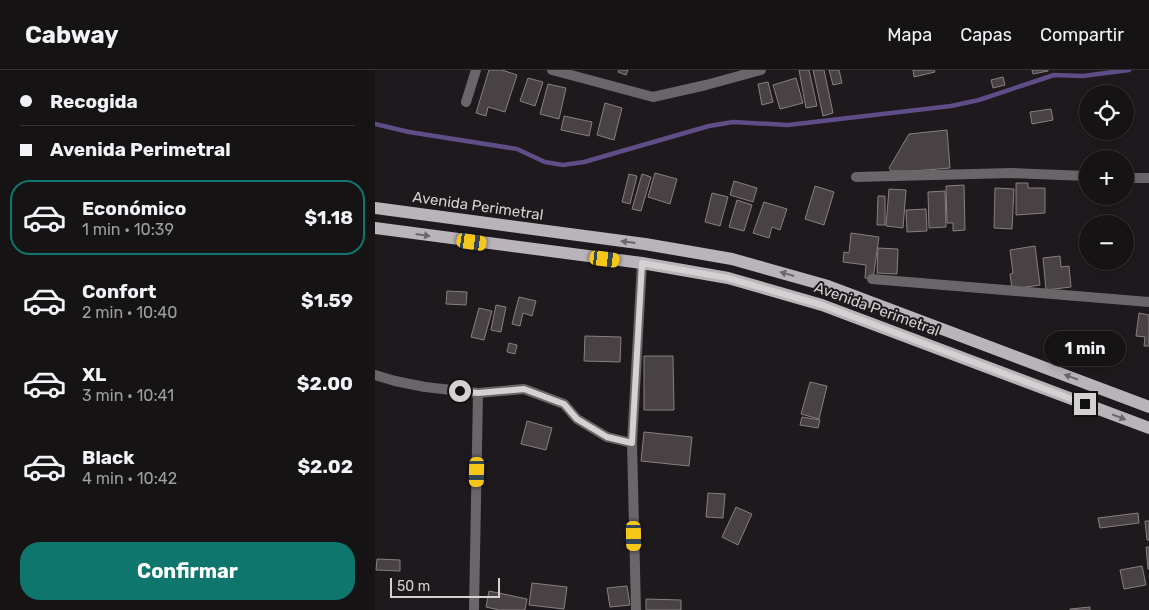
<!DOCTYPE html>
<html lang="es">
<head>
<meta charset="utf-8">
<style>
  body { margin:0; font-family:Rubik,sans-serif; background:#1f1c1e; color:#f1f3f6; height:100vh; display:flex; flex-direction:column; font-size:19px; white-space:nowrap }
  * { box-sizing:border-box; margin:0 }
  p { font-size:16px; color:#9e9ea0 }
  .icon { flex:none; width:28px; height:28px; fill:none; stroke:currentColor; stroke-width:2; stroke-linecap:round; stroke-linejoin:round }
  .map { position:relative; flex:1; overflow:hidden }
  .details { display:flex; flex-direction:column; background:#161315; width:375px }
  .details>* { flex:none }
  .guide { display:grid; align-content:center; height:110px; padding:0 20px; background:#161315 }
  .fabs { position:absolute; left:704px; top:15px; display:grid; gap:10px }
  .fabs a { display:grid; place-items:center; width:55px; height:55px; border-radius:50%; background:#161315; box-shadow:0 2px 8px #0003,0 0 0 1px #353234; font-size:25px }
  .scale { position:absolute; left:15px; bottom:12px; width:110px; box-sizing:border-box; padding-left:5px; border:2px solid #d5d1d3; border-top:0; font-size:14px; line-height:18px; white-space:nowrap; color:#d5d1d3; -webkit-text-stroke:4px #1e191c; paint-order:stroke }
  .end { position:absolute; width:22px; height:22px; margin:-11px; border:6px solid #d5d1d3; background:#111; box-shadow:0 0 0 2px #111 }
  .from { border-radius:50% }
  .bubble { position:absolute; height:35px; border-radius:18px; background:#161315; box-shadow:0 2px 8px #0003,0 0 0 1px #353234; font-size:16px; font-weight:700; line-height:35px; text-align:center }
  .car { position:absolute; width:15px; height:30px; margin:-15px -8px; border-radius:6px; box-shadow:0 0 4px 1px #0007; background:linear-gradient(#f5c518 24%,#345 0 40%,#f5c518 0 76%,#345 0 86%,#f5c518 0) }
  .guide b { display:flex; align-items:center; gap:18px; height:48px; font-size:19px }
  .guide b+b { border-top:1px solid #353234 }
  .guide i { width:12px; height:12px; background:#f1f3f6 }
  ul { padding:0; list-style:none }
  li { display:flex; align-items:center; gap:15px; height:75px; margin:0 10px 8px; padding:0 10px; border:2px solid transparent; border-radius:20px }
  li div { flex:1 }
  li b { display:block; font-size:19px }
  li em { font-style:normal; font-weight:700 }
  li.current { border-color:#0f766e }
  li>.icon { width:45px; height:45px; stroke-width:1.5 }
  .action { display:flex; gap:10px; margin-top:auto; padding:10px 20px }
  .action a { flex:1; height:58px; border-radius:20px; background:#0f766e; color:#fff; font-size:20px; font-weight:700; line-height:58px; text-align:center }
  header { display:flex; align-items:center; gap:30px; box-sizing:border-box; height:70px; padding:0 25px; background:#161315; border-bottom:1px solid #353234 }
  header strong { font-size:24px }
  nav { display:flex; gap:28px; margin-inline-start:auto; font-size:18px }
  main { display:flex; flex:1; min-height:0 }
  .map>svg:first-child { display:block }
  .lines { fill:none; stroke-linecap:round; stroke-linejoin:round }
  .stream { stroke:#5e4d87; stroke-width:4.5 }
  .building { fill:#494244; stroke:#877f81 }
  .minor { stroke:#686669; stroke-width:10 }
  .primary { stroke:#b8b4b9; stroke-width:12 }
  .oneway { fill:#6b666a }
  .route { stroke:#d5d1d3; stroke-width:6 }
  .labels { text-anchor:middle; stroke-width:4; stroke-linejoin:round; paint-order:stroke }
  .street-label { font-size:15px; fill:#d5d1d3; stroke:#1e191c }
</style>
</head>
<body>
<header>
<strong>Cabway</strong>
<nav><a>Mapa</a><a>Capas</a><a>Compartir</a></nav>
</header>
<main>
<section class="details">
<div class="guide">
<b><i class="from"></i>Recogida</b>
<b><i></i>Avenida Perimetral</b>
</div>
<ul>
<li class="current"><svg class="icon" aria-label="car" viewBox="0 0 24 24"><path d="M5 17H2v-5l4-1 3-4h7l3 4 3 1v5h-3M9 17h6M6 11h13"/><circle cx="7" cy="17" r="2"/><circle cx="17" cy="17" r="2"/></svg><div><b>Económico</b><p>1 min · 10:39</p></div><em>$1.18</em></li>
<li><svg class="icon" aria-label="car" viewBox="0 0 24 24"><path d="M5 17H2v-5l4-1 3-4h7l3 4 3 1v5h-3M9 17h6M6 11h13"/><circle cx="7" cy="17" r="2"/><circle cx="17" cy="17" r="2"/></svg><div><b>Confort</b><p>2 min · 10:40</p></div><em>$1.59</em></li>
<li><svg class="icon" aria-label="car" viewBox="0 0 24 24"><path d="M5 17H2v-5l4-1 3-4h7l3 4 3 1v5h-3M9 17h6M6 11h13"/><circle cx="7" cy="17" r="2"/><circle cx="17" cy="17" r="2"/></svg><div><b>XL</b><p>3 min · 10:41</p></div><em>$2.00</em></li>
<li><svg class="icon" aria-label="car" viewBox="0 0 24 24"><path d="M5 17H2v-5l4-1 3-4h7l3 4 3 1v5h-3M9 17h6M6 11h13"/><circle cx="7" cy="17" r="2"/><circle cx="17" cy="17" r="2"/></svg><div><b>Black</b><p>4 min · 10:42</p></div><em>$2.02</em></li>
</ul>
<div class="action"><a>Confirmar</a></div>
</section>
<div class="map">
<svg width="774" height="540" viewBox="0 0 774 540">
  <rect width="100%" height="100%" fill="#1e191c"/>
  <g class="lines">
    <!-- stream -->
    <path class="stream" d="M0 54 34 62 142 79 170 92 188 95 209 92 334 56 358 52 413 55 576 36 604 30 679 5 708 6 754 0"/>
  </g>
  <!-- building -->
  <path class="building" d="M114 0H127L142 5 130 42 113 37 111 46 101 43Z
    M244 0H253L251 5 243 2Z
    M424 0H434L442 36 431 38Z
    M438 0H449L458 43 448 46Z
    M454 0H464L467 13 458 15Z
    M538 0H559L560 2 539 7Z
    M657 0H673V1L658 4Z
    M628 7 630 15 618 18 616 10Z
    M153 8 168 12 160 36 145 31Z
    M421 8 428 33 405 39 398 15Z
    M393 12 398 32 387 35 383 14Z
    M173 14 191 18 184 49 165 44Z
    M230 33 247 38 239 70 222 65Z
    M676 39 678 50 657 54 655 42Z
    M189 46 217 52 214 66 186 60Z
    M572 60 575 98 538 101H516L514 98 534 64Z
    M280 103 302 109 295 134 273 127Z
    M254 104 262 106 255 134 247 132Z
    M267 104 276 107 266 141 257 139Z
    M359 111 382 118 378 132 355 125Z
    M641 113H653V118H670V143L641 145Z
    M589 115 590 160 578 161V153H572L571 116Z
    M440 116 459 122 449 155 430 149Z
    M620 118 639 119 637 159 619 158Z
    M514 119 531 120 528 158 511 156Z
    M570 121 571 157 554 158 553 122Z
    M337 123 353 127 345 156 330 152Z
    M503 126H510V155H502Z
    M362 130 377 135 369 161 354 157Z
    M389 132 412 139 405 160 397 157 394 168 378 163Z
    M551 139 552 161 532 162 531 140Z
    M476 163 504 167 498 209 490 208 491 195 468 192 469 182 474 183Z
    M660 176 665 215 637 219 635 204 638 203 635 180Z
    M503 178 523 179 522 204 502 203Z
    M685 186 686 197 694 196 696 217 671 220 668 188Z
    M72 221 92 222 91 235 71 234Z
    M144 227 161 231 157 246 148 243 145 256 137 254Z
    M121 235 131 237 126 262 116 260Z
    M104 238 117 241 109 270 96 267Z
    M764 243 774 245V276H769L770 267 761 266Z
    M210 266 246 267 245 292 209 291Z
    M134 273 142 275 140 284 132 282Z
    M269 286H298L299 340H269Z
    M435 312 452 316 444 349 426 344Z
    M427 347 445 350 443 358 425 355Z
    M152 351 177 358 171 380 146 374Z
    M269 362 317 367 314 396 266 391Z
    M333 423 350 424 348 448 331 447Z
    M361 437 377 444 363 475 347 467Z
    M763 443 764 453 725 458 723 448Z
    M770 451H774V470H772Z
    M771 477H774V499H773Z
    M2 489 25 490V501L1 500Z
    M767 496 771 515 749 519 745 500Z
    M157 513 192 517 189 539 154 535Z
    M252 516 255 535 235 537 232 518Z
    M114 521 152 529 150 540H124L111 537Z
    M271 529 306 530V540H271Z
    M715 537V540H695V539Z"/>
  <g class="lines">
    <!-- minor -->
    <path class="minor" d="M177 0 278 27 331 15 386 0
      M91 32 101 0
      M481 107 637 103 712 106
      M750 108H774
      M497 209 774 232
      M0 305 20 311 50 317 103 323 149 319 189 334 202 349 232 367 257 373
      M99 540 103 323
      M261 540 257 373 267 193"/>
    <!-- primary -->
    <path class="primary" d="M0 138 270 174 357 189 453 216 774 337
      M0 158 267 193 353 208 447 235 774 358"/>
  </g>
  <!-- one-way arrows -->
  <defs><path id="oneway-solid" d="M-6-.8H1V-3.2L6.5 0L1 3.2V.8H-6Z" transform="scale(1.25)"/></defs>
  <g class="oneway">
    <use href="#oneway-solid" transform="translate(48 165) rotate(8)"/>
    <use href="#oneway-solid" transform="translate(253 172) rotate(-173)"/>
    <use href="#oneway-solid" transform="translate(412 204) rotate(-164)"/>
    <use href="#oneway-solid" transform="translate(696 307) rotate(-160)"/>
    <use href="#oneway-solid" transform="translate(744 347) rotate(21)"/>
  </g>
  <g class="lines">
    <!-- route -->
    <path class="route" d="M85 321 103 323 149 319 189 334 202 349 232 367 257 373 267 193 353 208 447 235 710 334"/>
  </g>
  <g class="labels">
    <!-- street labels -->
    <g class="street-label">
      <text transform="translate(103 136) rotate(8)" y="5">Avenida Perimetral</text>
      <text transform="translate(502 239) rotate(20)" y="5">Avenida Perimetral</text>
    </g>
  </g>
</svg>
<div class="fabs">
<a><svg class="icon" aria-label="locate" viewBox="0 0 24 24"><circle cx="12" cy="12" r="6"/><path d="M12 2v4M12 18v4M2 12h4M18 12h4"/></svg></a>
<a>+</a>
<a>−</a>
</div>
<div class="scale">50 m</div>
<i class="end from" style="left:85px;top:321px"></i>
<i class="end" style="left:710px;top:334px"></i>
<div class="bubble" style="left:669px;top:261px;width:82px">1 min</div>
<i class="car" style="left:97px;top:172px;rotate:98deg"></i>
<i class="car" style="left:230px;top:189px;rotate:97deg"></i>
<i class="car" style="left:102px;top:402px;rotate:181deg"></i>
<i class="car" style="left:259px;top:466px;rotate:179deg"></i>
</div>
</main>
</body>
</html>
